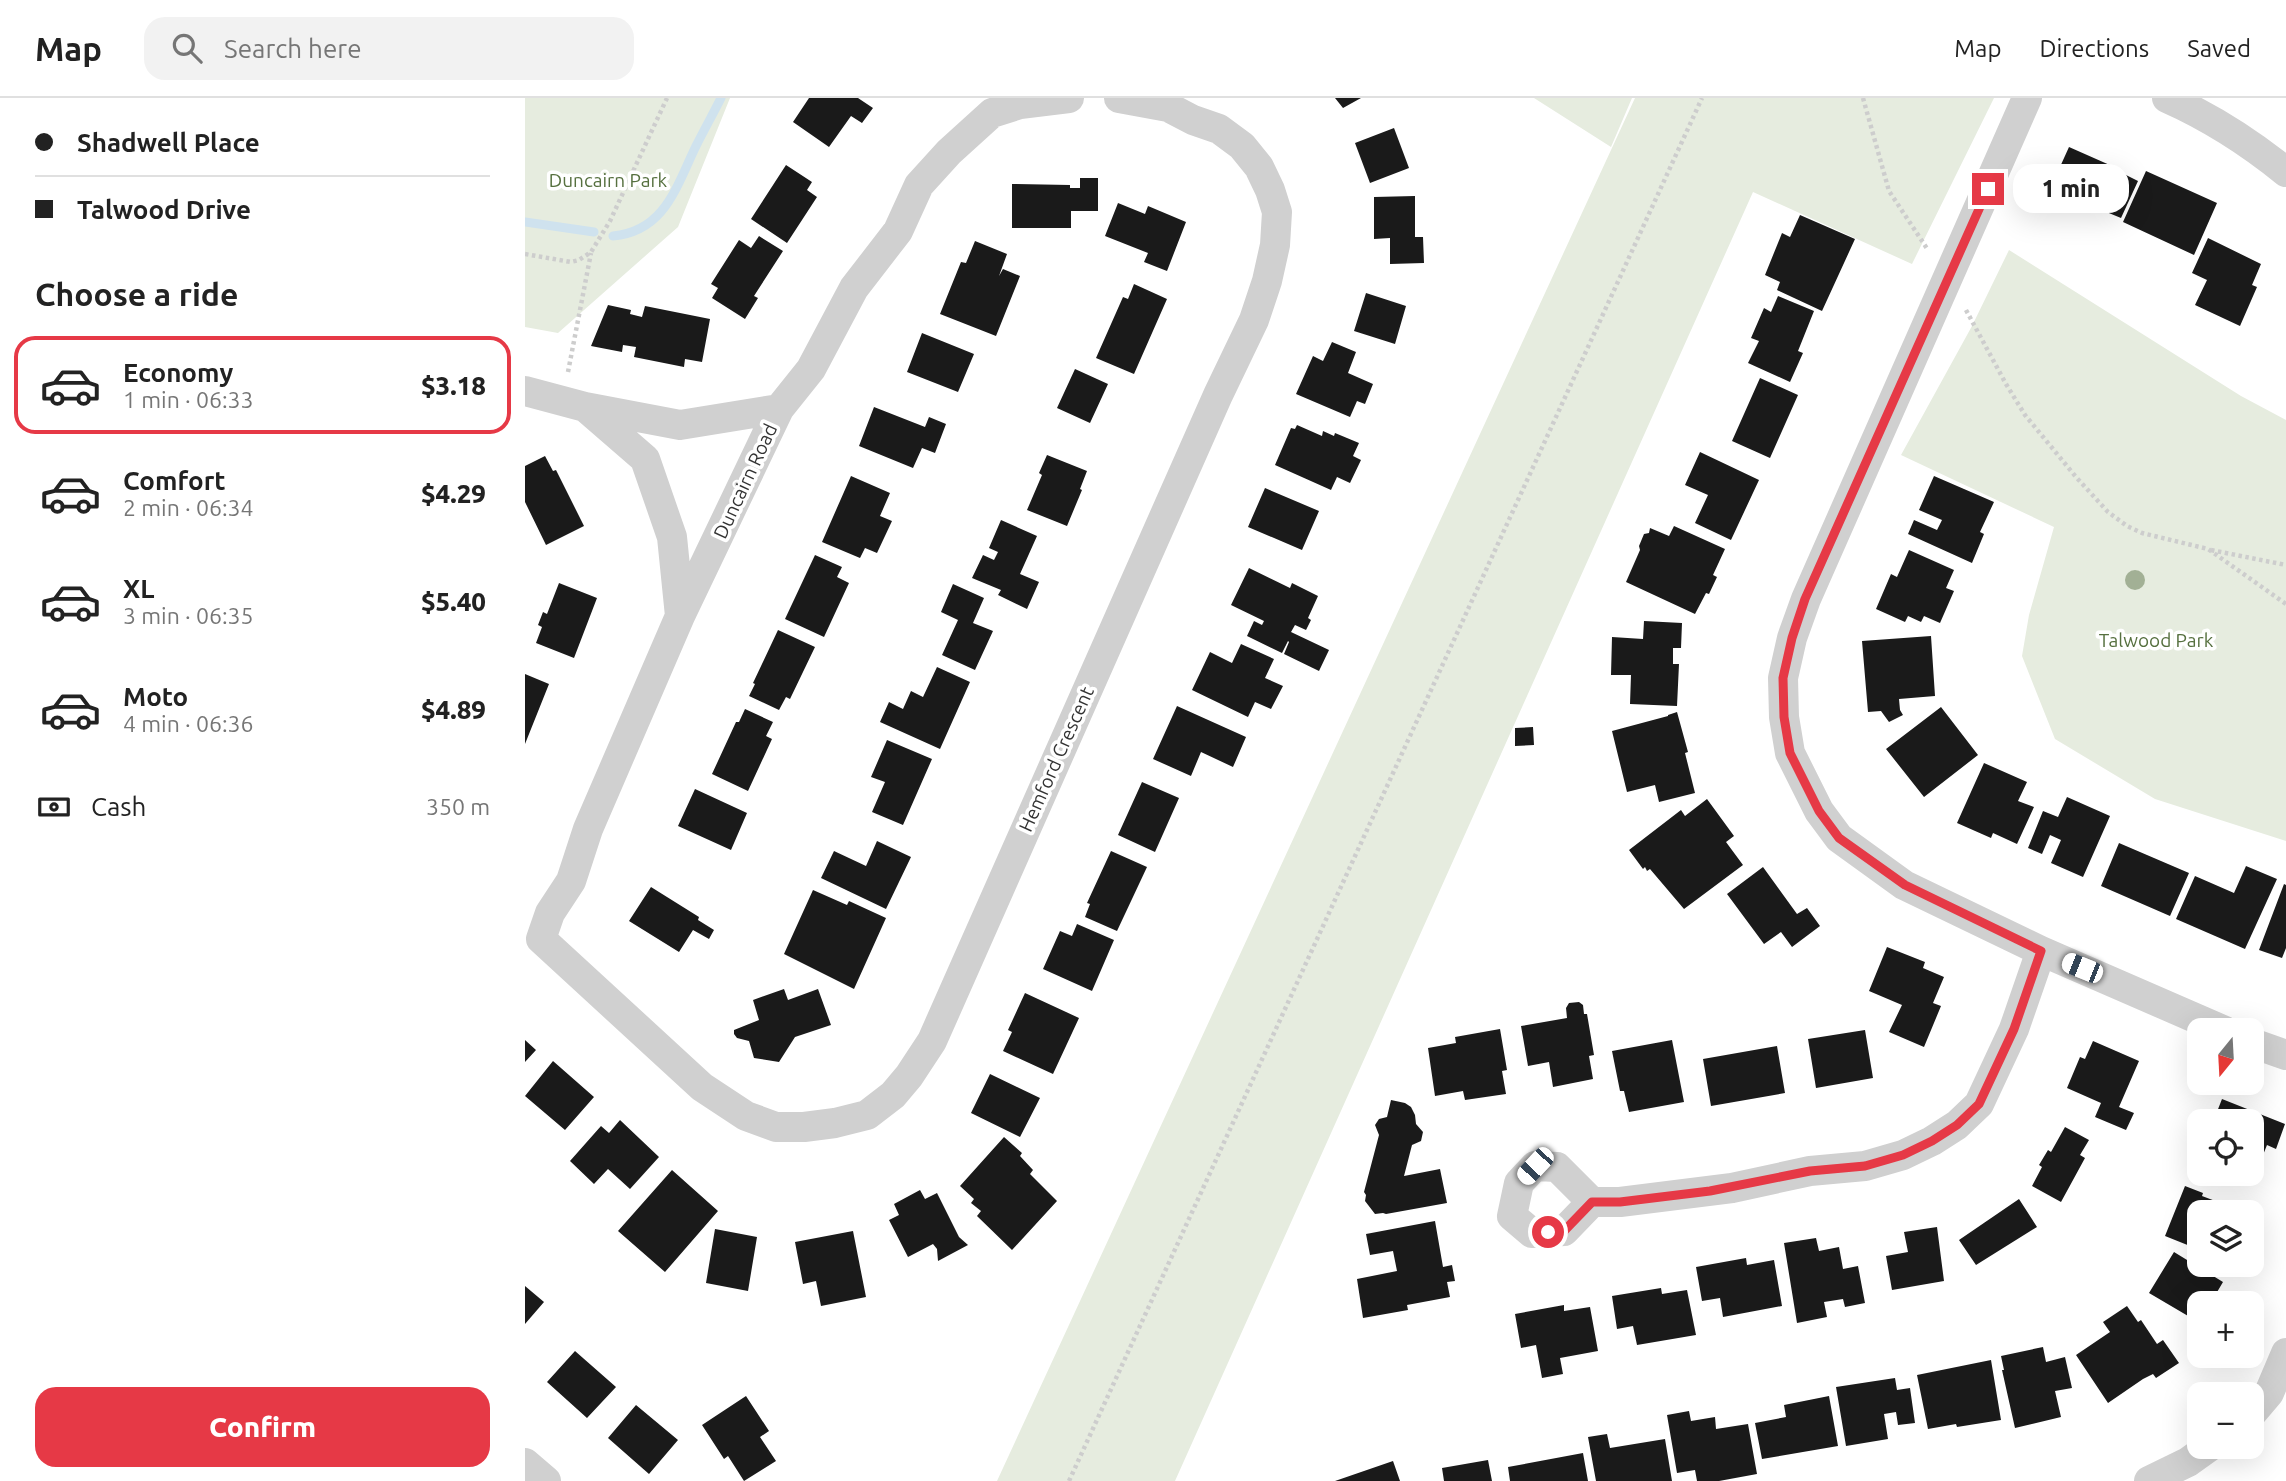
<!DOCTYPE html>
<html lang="en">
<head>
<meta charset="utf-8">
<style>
  body { margin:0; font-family:Ubuntu,sans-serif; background:#f2f2f2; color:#222; height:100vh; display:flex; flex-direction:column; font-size:26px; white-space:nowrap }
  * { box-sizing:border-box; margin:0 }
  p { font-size:23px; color:#767676 }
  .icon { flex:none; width:38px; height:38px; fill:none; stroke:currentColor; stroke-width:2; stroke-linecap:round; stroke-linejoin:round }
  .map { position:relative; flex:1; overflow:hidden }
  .panel { display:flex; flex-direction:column; background:#fff; width:525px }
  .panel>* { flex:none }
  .hud { display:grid; align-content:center; height:154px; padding:0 35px; background:#fff }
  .needle { width:46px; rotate:198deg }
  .controls { position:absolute; left:1662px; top:920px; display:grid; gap:14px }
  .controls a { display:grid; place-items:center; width:77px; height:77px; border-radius:14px; background:#fff; box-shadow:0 7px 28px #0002; font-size:35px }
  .end { position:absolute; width:32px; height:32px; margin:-16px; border:9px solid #e63946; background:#fff; box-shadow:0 0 0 4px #fff }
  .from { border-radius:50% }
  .bubble { position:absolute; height:49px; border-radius:21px; background:#fff; box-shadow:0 7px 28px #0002; font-size:23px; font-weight:800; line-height:49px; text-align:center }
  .car { position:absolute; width:21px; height:42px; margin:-21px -10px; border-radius:9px; box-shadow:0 0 5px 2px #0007; background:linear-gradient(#fff 24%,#345 0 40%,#fff 0 76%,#345 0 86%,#fff 0) }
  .hud b { display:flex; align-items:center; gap:24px; height:66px; font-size:26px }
  .hud b+b { border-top:2px solid #e0e0e0 }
  .hud i { width:18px; height:18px; background:#222 }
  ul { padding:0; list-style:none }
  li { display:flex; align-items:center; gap:21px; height:98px; margin:0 14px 10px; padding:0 21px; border:4px solid transparent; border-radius:21px }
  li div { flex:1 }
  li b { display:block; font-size:26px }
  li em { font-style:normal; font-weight:800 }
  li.current { border-color:#e63946 }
  li>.icon { width:63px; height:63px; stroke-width:1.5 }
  h2 { padding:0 35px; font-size:32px; line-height:84px }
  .pay { display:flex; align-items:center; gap:18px; height:77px; padding:0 35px; font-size:26px }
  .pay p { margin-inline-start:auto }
  .cta { display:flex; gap:14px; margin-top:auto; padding:14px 35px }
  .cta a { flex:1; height:80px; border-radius:21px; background:#e63946; color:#fff; font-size:28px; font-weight:800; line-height:80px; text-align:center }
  header { display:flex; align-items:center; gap:42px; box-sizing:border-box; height:98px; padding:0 35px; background:#fff; border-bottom:2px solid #e0e0e0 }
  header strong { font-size:33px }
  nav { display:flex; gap:38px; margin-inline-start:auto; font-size:24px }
  .search { width:490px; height:63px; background:#f2f2f2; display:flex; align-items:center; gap:18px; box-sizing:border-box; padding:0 24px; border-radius:21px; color:#767676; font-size:26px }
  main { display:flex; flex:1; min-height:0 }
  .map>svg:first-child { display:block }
  .green { fill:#e6ecdf }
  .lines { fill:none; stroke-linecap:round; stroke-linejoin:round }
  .stream { stroke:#cfe2ee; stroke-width:9 }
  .building { fill:#1a1a1a }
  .path { stroke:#cdcdcd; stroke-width:4.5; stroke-dasharray:3.5 3.5; stroke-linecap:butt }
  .minor { stroke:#d0d0d0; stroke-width:30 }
  .tree { fill:#a2b095 }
  .route { stroke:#e63946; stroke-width:9 }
  .labels { text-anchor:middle; stroke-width:7; stroke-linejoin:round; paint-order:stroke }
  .park-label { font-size:19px; fill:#56703f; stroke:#fff }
  .street-label { font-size:19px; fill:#333; stroke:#fff }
</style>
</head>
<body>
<header>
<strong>Map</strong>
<div class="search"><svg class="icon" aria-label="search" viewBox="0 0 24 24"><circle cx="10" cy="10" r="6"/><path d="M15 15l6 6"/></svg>Search here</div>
<nav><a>Map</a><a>Directions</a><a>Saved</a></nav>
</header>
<main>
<section class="panel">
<div class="hud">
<b><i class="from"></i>Shadwell Place</b>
<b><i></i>Talwood Drive</b>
</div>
<h2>Choose a ride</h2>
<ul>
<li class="current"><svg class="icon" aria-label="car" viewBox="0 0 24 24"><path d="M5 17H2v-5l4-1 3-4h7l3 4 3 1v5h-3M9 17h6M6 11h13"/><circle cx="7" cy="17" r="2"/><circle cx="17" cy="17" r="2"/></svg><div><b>Economy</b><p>1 min · 06:33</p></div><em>$3.18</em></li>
<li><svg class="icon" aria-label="car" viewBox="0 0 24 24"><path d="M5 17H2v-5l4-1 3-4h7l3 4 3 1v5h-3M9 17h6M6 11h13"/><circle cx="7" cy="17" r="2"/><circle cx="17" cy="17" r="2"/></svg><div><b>Comfort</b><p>2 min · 06:34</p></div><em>$4.29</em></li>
<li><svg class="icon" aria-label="car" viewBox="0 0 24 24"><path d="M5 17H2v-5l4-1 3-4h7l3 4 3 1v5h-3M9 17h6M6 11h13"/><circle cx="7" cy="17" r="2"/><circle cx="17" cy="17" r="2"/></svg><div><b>XL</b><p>3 min · 06:35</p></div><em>$5.40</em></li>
<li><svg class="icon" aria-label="car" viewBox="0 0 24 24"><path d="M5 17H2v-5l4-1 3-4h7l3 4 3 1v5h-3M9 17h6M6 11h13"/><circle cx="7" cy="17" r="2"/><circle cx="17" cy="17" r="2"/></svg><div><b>Moto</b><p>4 min · 06:36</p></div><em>$4.89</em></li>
</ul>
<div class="pay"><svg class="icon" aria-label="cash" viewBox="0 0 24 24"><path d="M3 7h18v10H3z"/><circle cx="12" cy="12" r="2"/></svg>Cash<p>350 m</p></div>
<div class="cta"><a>Confirm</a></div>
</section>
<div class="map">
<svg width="1761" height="1383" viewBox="0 0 1761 1383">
  <rect width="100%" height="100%" fill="#fff"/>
  <!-- green -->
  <path class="green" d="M0 0H205L153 129 33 235 0 229Z
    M1009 0H1107L1086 49Z
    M1110 0H1469L1387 166 1228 94 650 1383H472Z
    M1484 152 1716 298 1761 322V743L1630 701 1530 641 1497 558 1504 517 1529 429 1376 357 1447 228Z"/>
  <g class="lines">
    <!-- stream -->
    <path class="stream" d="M0 124 69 134
      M88 138C140 133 151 89 171 48 179 32 188 16 196 0"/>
  </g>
  <!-- building -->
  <path class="building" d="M284 0H333L348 10 337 25 326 18 304 49 268 24Z
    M810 0H836L818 10Z
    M869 30 884 70 845 85 830 45Z
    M1544 49 1596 72 1595 74 1613 83 1596 120 1579 113 1578 115 1525 91Z
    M261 67 287 84 282 92 292 99 262 145 226 121Z
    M1621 73 1692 105 1669 157 1598 124Z
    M555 80H573V113H546V130H487V86L545 87V90H555Z
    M890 98V139H898L899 165 865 166V140L849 141V99Z
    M593 105 620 116 623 108 661 124 642 173 619 164 623 155 580 138Z
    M1275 117 1330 141 1297 213 1252 192 1255 184 1240 177 1257 135 1265 139Z
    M234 138 258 153 229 198 233 200 220 221 187 200 193 190 186 186 214 142 226 150Z
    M1683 140 1736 166 1727 187 1732 189 1715 228 1670 207 1682 182 1667 175Z
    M450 143 482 156 474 178 478 171 495 178 471 238 415 216 436 164 441 165Z
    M609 186 642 201 609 276 571 260 598 199 603 201Z
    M841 195 881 208 870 246 829 233Z
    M1253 198 1289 213 1273 253 1278 255 1265 284 1223 265 1234 243 1226 240 1239 210 1246 214Z
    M83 207 106 212 105 216 117 219 120 208 185 221 177 264 160 261 159 269 109 259 111 249 98 247 97 254 66 248Z
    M397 235 449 256 433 294 382 274Z
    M807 244 831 254 823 275 848 286 840 306 832 303 825 319 771 296 788 258 798 263Z
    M550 271 583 286 565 325 532 310Z
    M1235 280 1273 297 1245 360 1207 343Z
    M349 309 400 329 404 319 421 326 410 355 397 350 388 370 334 348Z
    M772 327 797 338 798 333 809 338 810 335 834 345 828 358 836 362 825 385 812 379 806 392 750 367 766 330 770 331Z
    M1175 354 1234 382 1206 442 1170 425 1183 397 1160 387Z
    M522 357 562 373 555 391 557 392 542 428 502 412 517 377 514 375Z
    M20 358 28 373 31 372 59 428 21 447 0 404V368Z
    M326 378 365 395 355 418 367 423 352 455 340 450 335 460 297 444Z
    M1409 378 1469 404 1455 434 1459 436 1447 465 1383 436 1389 422 1412 432 1417 422 1394 412Z
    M740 390 794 413 777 452 723 429Z
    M476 422 512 438 495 476 514 484 502 511 473 497 476 492 447 480 458 457 469 462 473 454 464 450Z
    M1149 428 1200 451 1188 477 1192 479 1184 496 1181 495 1170 516 1101 484 1115 452 1114 448 1119 436 1124 435 1125 430 1144 438Z
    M1384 452 1429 472 1421 490 1429 493 1415 525 1399 518 1396 524 1383 518 1380 524 1351 511 1366 476 1372 479Z
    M290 457 317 469 312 479 324 485 299 539 260 521Z
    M724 470 765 490 767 485 793 498 783 520 786 522 781 532 770 527 766 534 804 552 794 573 759 556 764 544 763 543 757 555 722 538 729 523 737 527 739 523 706 507Z
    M34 485 72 500 49 560 11 545 17 529 13 527 18 514 22 516Z
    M428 486 459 500 448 525 468 533 450 572 417 557 433 522 416 514Z
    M1119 523 1157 525 1156 550H1148V566H1154L1152 608 1105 606 1106 577H1086L1087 539 1118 541Z
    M253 532 290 549 265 601 261 599 254 612 224 598 230 586 228 585Z
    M1406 538 1410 598 1374 601 1375 612 1378 617 1364 624 1356 613 1343 614 1337 543Z
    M716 546 749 561 740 580 758 588 746 611 730 604 723 619 667 592 685 554 707 565Z
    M412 569 445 584 415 651 355 624 364 604 378 611 386 593 398 599Z
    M0 576 24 586 0 646Z
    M652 608 721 639 708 669 676 654 666 678 628 661Z
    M1416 609 1453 657 1399 699 1361 651Z
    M220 611 248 624 241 638 247 641 223 693 187 676 211 624H214Z
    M1152 614 1163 654 1160 655 1170 695 1134 704 1130 687 1102 694 1087 633 1143 618V617Z
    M1008 629 1009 647 990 648V630Z
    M362 642 407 661 378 727 347 714 360 684 346 679Z
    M1459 665 1502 684 1493 703 1509 709 1492 746 1468 735 1466 740 1432 725Z
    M617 684 654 700 630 754 593 737Z
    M170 691 222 715 206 752 153 728Z
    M1542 699 1585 718 1558 779 1526 765 1536 742 1525 737 1517 756 1503 750 1518 713 1533 719Z
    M1182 701 1209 738 1201 744 1218 767 1159 811 1125 771 1122 773 1120 769 1118 771 1104 752 1156 712 1160 718Z
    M352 743 386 759 361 811 296 780 309 753 341 768Z
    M1594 745 1664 775 1645 818 1576 788Z
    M586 753 622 769 592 833 560 819 565 806 562 805Z
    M1721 768 1752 781 1720 851 1651 821 1670 778 1709 795Z
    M1238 769 1272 816 1282 810 1295 828 1267 849 1256 834 1239 846 1202 796Z
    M1759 786 1761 787V850L1757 860 1734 852Z
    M126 789 174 819 173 822 189 832 184 841 168 832 154 854 104 823Z
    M288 792 322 807 324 803 361 820 329 891 259 856Z
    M552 826 589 842 567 893 518 871 535 833 547 838Z
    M1362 849 1400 864 1398 870 1419 879 1408 905 1416 908 1399 949 1364 934 1377 907 1344 893Z
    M259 891 263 902 293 891 306 927 270 939 254 964 229 960 224 943 212 940 209 936V932L234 922 228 902Z
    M500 895 554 920 528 976 478 953 487 934 483 932Z
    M1054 904 1058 907 1059 916H1062L1069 957 1064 958 1068 981 1028 989 1024 964 1003 968 996 928 1042 920 1041 910 1044 905Z
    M975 931 982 972 977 973 981 996 940 1002 938 993 910 998 903 950 931 945 930 939Z
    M1340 932 1348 980 1291 990 1283 941Z
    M0 942 11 952 0 964Z
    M1147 942 1159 1004 1104 1014 1099 993H1095L1087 953Z
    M1568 943 1614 963 1594 1009 1609 1015 1601 1032 1570 1019 1576 1005 1542 990 1555 959 1560 961Z
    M1252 948 1260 995 1186 1008 1178 961Z
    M28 963 69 999 40 1032 0 998Z
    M465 976 515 1000 495 1039 446 1015Z
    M1697 1001 1760 1026 1751 1051 1742 1047 1732 1072 1727 1070V1024H1688Z
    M866 1002 880 1005 886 1009 890 1017 891 1026 898 1034 896 1043 887 1047 879 1078 915 1071 922 1105 861 1116 858 1115 850 1116 840 1103 841 1097 839 1094 854 1037 850 1027 854 1021 862 1019Z
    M95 1022 134 1059 105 1091 83 1071 69 1086 45 1063 76 1028 84 1035Z
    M1540 1029 1564 1042 1555 1057 1560 1060 1536 1104 1507 1088 1517 1069 1514 1067 1523 1052 1526 1054Z
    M479 1039 497 1055 495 1058 508 1072 505 1076 532 1103 487 1152 452 1118 456 1113 446 1105 449 1101 435 1088Z
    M147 1072 193 1113 140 1174 93 1133Z
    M1660 1088 1678 1095 1677 1098 1709 1110 1707 1115H1675V1152L1640 1138Z
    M395 1092 400 1101 412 1095 434 1139 443 1147 413 1163 412 1151 408 1146 383 1159 364 1122 374 1117 369 1106Z
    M1494 1101 1512 1129 1451 1167 1434 1142Z
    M910 1123 918 1169 927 1167 930 1183 922 1184 925 1199 882 1207 883 1212 838 1220 832 1181 872 1173 868 1153 845 1157 841 1136Z
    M1412 1129 1419 1183 1367 1192 1361 1158 1383 1154 1379 1134Z
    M190 1131 232 1139 223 1193 181 1185Z
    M328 1133 341 1199 296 1208 291 1183 278 1186 270 1144Z
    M1291 1140 1294 1153 1314 1149 1318 1171 1333 1168 1340 1205 1320 1209 1318 1201 1299 1204 1302 1219 1272 1225 1259 1145Z
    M1649 1154 1698 1184 1685 1206H1675V1225L1624 1195Z
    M1221 1160 1222 1167 1249 1162 1257 1208 1198 1219 1195 1200 1177 1203 1171 1169Z
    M0 1188 19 1204 0 1226Z
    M1136 1190 1137 1196 1162 1192 1171 1237 1112 1247 1108 1228 1092 1231 1087 1198Z
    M1039 1207V1213L1065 1209 1073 1253 1035 1260 1038 1276 1017 1280 1011 1247 996 1250 990 1216Z
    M1602 1208 1613 1224 1616 1222 1632 1246 1638 1242 1654 1265 1631 1280 1628 1276 1618 1281 1583 1305 1551 1257 1585 1234 1578 1224Z
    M1518 1249 1521 1264 1540 1259 1547 1290 1530 1293 1536 1319 1490 1330 1477 1272H1479L1476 1258Z
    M50 1253 91 1289 62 1320 22 1284Z
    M1466 1262 1476 1322 1432 1329 1431 1326 1403 1331 1392 1277Z
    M1370 1280 1372 1292 1385 1290 1390 1325 1373 1327 1371 1314 1359 1316 1363 1341 1321 1348 1311 1289Z
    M221 1298 244 1333 235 1339 251 1363 219 1383 203 1358 199 1361 177 1327Z
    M1304 1298 1313 1348 1237 1361 1230 1325 1261 1319 1259 1307Z
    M111 1307 153 1342 124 1376 83 1340Z
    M1164 1313 1166 1323 1190 1319 1191 1331 1223 1326 1232 1376 1194 1383H1172L1170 1372 1152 1375 1142 1317Z
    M1082 1336 1085 1350 1140 1341 1147 1383H1071L1063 1339Z
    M1058 1355 1063 1383H985L983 1369Z
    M963 1362 967 1383H919L917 1370Z
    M868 1363 875 1383H810Z"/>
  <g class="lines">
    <!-- path -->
    <path class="path" d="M1338 0 1364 93 1403 152
      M0 156 46 164 54 162 66 154 85 123 142 0
      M1441 212 1481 286 1500 317 1551 379 1583 414 1602 428 1617 435 1683 451 1761 506
      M43 274 66 155
      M1686 452 1761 467
      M544 1383 1177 0"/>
    <!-- minor -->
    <path class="minor" d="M1502 0 1281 501 1267 540 1258 580 1259 619 1265 655 1294 713 1314 740 1379 787 1516 853 1700 933
      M1642 0C1685 19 1724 44 1761 74
      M0 293 60 309 155 327 254 311
      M60 309 120 361 147 439 155 518
      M16 841 177 989 221 1018 251 1029H279L310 1025 342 1017 368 997 384 978 407 943 693 297 729 222 742 183 750 147 752 114 745 92 734 69 717 48 694 31 668 22 643 9 594 0
      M16 841 25 815 46 783 63 731 155 518 254 311 286 271 329 190 373 133 394 87 424 54 467 15 495 6 544 0
      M1727 945 1761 957
      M1067 1104 1039 1133 1007 1135 987 1118 994 1085 1010 1068 1032 1069 1067 1104H1095L1207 1090 1285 1073 1340 1068 1378 1057 1407 1043 1432 1027 1454 1006 1489 931 1516 853
      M1727 1315 1744 1295 1761 1255
      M0 1365 21 1383
      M1624 1383 1663 1364 1684 1349"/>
  </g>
  <!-- trees -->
  <circle class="tree" cx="1610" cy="482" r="10"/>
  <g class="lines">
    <!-- route -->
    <path class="route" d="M1023 1134 1039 1133 1067 1104H1095L1185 1093 1285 1073 1340 1068 1378 1057 1407 1043 1432 1027 1454 1006 1489 931 1516 853 1380 787 1314 740 1294 713 1265 655 1259 619 1258 580 1267 540 1280 501 1463 91"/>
  </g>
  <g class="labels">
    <!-- park labels -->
    <g class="park-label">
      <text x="83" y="89">Duncairn Park</text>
      <text x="1631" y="549">Talwood Park</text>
    </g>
    <!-- street labels -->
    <g class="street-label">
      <text transform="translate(220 383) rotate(-65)" y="7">Duncairn Road</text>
      <text transform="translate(531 661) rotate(-66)" y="7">Hemford Crescent</text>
    </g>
  </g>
</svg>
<div class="controls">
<a><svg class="needle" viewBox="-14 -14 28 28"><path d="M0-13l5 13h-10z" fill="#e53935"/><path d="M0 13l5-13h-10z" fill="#767676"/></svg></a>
<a><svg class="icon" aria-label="locate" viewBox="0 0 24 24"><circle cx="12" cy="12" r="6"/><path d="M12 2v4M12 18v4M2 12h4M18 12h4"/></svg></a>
<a><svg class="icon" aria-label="layers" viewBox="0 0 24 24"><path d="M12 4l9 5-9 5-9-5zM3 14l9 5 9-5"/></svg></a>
<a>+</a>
<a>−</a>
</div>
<i class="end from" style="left:1023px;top:1134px"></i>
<i class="end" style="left:1463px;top:91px"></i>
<div class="bubble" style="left:1488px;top:66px;width:116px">1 min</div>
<i class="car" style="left:1557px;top:870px;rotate:292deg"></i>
<i class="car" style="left:1010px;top:1068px;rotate:223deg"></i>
</div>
</main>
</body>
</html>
